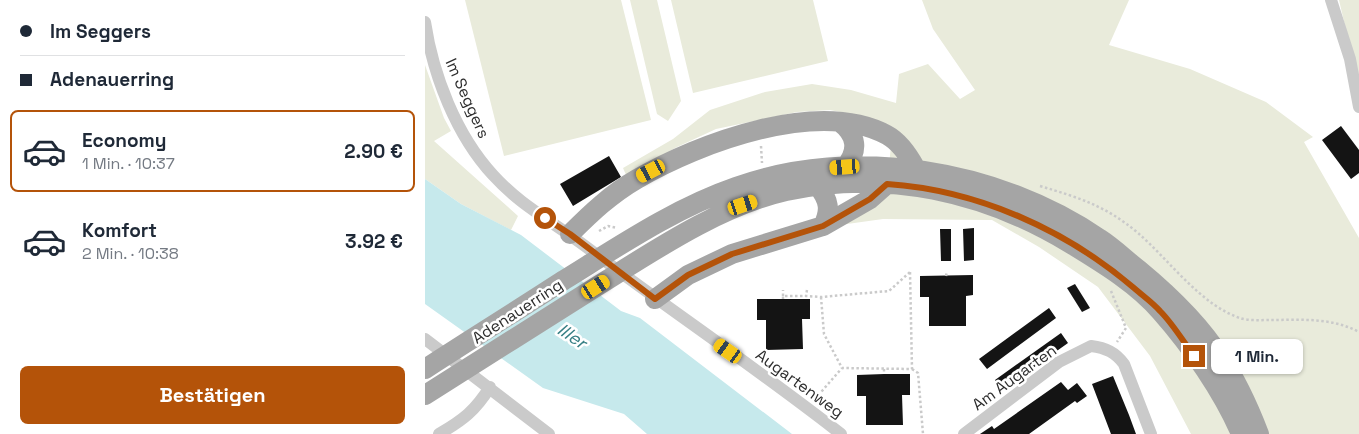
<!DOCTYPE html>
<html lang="de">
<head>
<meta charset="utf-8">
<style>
  body { margin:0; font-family:"Space Grotesk",sans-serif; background:#f2f2f3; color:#1f2937; height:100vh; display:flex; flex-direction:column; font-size:19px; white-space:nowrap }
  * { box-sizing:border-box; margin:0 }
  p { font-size:16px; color:#747a83 }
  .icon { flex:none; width:28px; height:28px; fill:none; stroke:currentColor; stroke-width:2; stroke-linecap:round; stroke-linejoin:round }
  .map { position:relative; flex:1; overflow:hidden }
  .panel { display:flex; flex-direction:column; background:#fff; width:425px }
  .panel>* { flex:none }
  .top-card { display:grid; align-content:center; height:110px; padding:0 20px; background:#fff }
  .end { position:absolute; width:22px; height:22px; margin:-11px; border:6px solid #b45309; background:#fff; box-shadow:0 0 0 2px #fff }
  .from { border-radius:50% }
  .bubble { position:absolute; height:35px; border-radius:8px; background:#fff; box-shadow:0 1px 4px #0004; font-size:16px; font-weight:600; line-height:35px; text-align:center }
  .car { position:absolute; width:15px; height:30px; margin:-15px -8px; border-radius:6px; box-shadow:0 0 4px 1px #0007; background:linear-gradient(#f5c518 24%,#345 0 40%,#f5c518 0 76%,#345 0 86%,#f5c518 0) }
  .top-card b { display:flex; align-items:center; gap:18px; height:48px; font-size:19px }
  .top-card b+b { border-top:1px solid #e0e1e3 }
  .top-card i { width:12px; height:12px; background:#1f2937 }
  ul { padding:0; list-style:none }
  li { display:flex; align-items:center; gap:15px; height:82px; margin:0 10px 8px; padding:0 10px; border:2px solid transparent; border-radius:8px }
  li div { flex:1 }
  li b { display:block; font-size:19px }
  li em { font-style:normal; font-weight:600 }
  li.on { border-color:#b45309 }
  li>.icon { width:45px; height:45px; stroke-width:1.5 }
  .cta { display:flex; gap:10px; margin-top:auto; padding:10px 20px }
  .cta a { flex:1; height:58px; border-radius:8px; background:#b45309; color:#fff; font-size:20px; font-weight:600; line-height:58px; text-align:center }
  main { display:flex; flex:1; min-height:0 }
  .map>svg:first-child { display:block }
  .green { fill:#e9ebdb }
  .water { fill:#c6e9ec }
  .building { fill:#141414 }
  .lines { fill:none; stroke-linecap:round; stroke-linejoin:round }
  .path { stroke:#cacaca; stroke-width:2.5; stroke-dasharray:2.5 2.5; stroke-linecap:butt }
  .street { stroke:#cacaca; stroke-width:12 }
  .primary { stroke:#a5a5a5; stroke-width:20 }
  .route { stroke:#b45309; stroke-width:6 }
  .labels { text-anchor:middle; stroke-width:5; stroke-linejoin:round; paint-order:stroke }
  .street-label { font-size:16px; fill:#2d2d2d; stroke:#fff }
  .water-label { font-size:18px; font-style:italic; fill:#367f84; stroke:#fff }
</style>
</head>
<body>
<main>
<section class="panel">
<div class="top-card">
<b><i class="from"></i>Im Seggers</b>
<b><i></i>Adenauerring</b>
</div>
<ul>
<li class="on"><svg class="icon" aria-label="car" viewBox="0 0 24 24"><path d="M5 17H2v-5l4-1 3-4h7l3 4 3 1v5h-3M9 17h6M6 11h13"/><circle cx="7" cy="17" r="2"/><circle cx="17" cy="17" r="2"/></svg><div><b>Economy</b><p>1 Min. · 10:37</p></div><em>2.90 €</em></li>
<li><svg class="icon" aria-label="car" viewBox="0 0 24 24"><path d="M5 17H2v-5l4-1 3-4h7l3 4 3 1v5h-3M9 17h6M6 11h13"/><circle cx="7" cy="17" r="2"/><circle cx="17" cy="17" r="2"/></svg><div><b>Komfort</b><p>2 Min. · 10:38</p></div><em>3.92 €</em></li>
</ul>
<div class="cta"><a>Bestätigen</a></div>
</section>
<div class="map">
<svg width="934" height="434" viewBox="0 0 934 434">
  <rect width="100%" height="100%" fill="#fff"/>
  <!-- green -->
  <path class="green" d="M40 0H196L226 120 79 156Z
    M205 0H232L256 101 243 121 232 114Z
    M246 0H388L403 61 268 93Z
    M497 0H704L684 45 765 69 841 102 888 137 879 142 934 238V434H766L725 356 673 287 614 247 567 220 458 219 415 225 462 184 468 127 440 117 405 110 372 112 291 129 250 148 202 177 198 168 248 139 285 110 340 92 387 84 426 90 471 103 474 74 503 64 535 99 550 90 508 29Z
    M914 0H934V86Z
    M0 65 19 118 26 131 9 141 93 216 86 230 36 204 0 179Z"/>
  <!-- water -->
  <path class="water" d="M0 179 36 204 96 235 196 311 215 318 367 434H222L199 414 118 388 0 304Z"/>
  <!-- building -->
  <path class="building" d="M916 126 934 150V173L926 179 897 140Z
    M184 156 196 177 148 206 135 184Z
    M549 228V260L539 261 538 229Z
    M515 229H526V261H516Z
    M548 275V295L541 296V326H504V297H495V276Z
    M650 284 665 308 657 312 642 288Z
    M332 299H385V319H377L378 349 341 350V320H332Z
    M624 308 631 318 562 369 554 359Z
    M636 333 643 343 577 390 570 380Z
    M459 374H485V395H477L478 425H441V396H432V375Z
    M688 376 704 415 711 434H686L667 384Z
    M636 382 643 390 652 383 662 396 652 403 650 401 604 434H555L567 426 569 429Z"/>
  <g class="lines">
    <!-- path -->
    <path class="path" d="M336 146 337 163
      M615 186C655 198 681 206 713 233 743 259 777 306 815 318 823 321 836 320 845 320 875 320 906 317 934 332
      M174 231 183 226 192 228
      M521 276 522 271
      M382 290 381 296 396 297 464 291 485 272
      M686 291 701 328 692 342
      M358 296V290
      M396 297 399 334 417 368 487 369 485 272
      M358 299V296H381
      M459 369V374
      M487 369 493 373 498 434
      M390 399 417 368"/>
    <!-- street -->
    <path class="street" d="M906 0 925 59 934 107
      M0 22C8 75 31 135 68 175 96 206 127 221 160 246 245 310 333 369 416 434
      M0 339 124 434
      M14 434C38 420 50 411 65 387
      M539 434 634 362 666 346C681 348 690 352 699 364L726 434"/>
    <!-- primary -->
    <path class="primary" d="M415 122C432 135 434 151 420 167
      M393 186C404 200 406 210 398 226
      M145 234C166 213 186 194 212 179 274 143 393 98 462 135 475 142 484 156 491 169
      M230 299 263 275 307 254 398 226 445 199 462 184
      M0 369C46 339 93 310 139 280 194 246 250 208 311 187 428 145 573 169 675 239 689 248 701 260 714 270 743 294 776 326 796 358 812 381 824 408 834 434
      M0 395C58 358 116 322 174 285 230 250 295 206 361 191 460 169 561 192 646 244 677 263 712 284 736 312 766 346 798 392 816 434"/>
  </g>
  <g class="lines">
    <!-- route -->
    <path class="route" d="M120 218 145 234 230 299 263 275 307 254 398 226 445 199 462 184C552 190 640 229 709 288 718 296 727 302 735 311 748 324 758 341 769 356"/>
  </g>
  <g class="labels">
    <!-- street labels -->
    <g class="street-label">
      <text transform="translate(43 98) rotate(66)" y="6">Im Seggers</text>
      <text transform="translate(92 311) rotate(-33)" y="6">Adenauerring</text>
      <text transform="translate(589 377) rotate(-36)" y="6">Am Augarten</text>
      <text transform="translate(375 383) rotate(36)" y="6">Augartenweg</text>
    </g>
    <!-- water labels -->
    <g class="water-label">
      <text transform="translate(147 336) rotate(34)" y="6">Iller</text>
    </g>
  </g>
</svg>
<i class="end from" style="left:120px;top:218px"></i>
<i class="end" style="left:769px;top:356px"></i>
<div class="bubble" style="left:786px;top:339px;width:92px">1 Min.</div>
<i class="car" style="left:420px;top:167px;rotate:266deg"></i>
<i class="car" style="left:226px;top:171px;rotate:243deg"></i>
<i class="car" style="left:318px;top:205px;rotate:72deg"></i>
<i class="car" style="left:171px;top:287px;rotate:58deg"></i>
<i class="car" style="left:303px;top:351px;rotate:305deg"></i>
</div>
</main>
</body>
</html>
